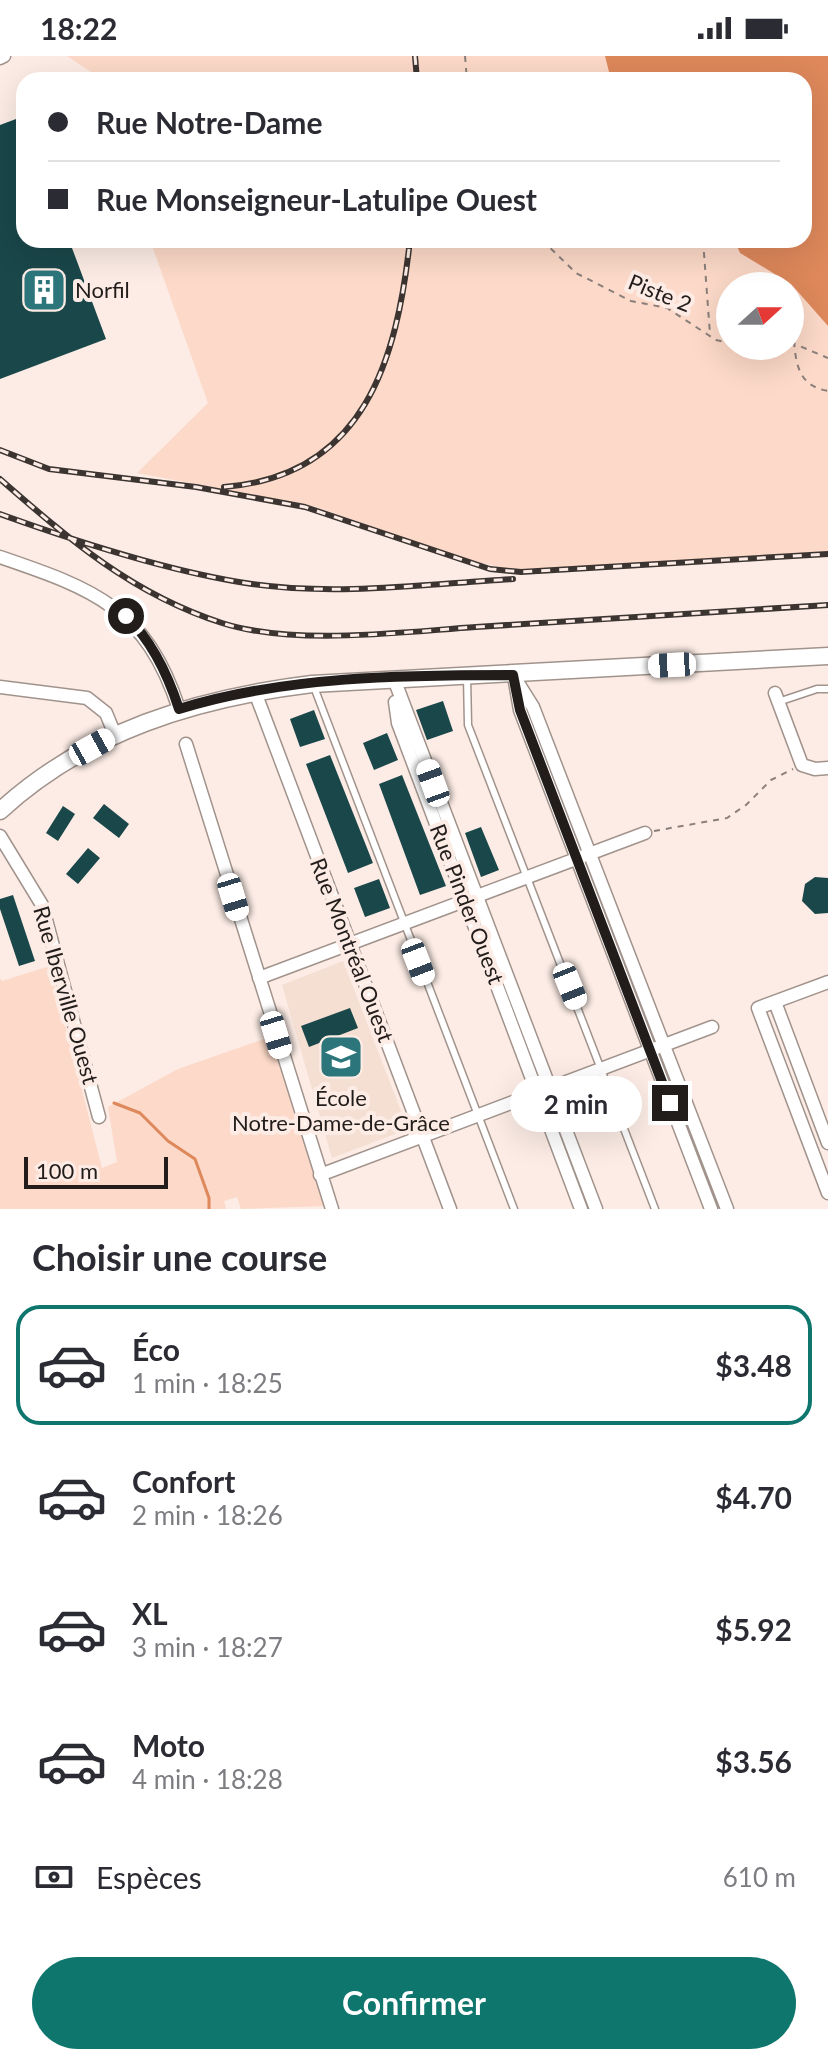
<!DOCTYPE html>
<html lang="fr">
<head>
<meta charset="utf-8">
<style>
  body { margin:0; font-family:Lato,sans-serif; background:#f2f2f3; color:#2b2b33; height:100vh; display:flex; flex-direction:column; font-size:30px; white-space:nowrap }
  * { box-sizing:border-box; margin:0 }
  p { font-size:26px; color:#7c7c81 }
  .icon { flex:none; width:44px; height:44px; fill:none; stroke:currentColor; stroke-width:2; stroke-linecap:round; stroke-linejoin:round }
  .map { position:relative; height:1153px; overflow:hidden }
  .drawer { display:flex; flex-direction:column; background:#fff; flex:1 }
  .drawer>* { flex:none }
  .guide { position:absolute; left:16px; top:16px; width:796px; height:176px; border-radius:24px; box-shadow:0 8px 32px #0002; display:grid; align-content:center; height:176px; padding:0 32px; background:#fff }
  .needle { width:52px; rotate:69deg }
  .buttons { position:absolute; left:716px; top:216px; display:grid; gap:16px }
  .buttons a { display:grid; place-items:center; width:88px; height:88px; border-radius:50%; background:#fff; box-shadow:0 8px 32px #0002; font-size:40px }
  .scale { position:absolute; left:24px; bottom:20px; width:144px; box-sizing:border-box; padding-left:8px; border:4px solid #221c1a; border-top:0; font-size:22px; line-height:28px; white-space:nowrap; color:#221c1a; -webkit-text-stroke:6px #fcece5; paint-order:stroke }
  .end { position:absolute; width:36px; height:36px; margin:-18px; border:10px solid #221c1a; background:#fff; box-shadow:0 0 0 4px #fff }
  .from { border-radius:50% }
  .bubble { position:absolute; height:56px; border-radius:28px; background:#fff; box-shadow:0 8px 32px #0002; font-size:26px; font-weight:700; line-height:56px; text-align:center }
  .car { position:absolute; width:24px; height:48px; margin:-24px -12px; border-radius:10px; box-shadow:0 0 6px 2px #0007; background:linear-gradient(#fff 24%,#345 0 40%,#fff 0 76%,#345 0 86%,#fff 0) }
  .guide b { display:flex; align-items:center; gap:28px; height:76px; font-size:30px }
  .guide b+b { border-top:2px solid #e1e1e2 }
  .guide i { width:20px; height:20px; background:#2b2b33 }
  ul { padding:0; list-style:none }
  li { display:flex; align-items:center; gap:24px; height:120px; margin:0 16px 12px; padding:0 16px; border:4px solid transparent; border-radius:24px }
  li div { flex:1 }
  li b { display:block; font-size:30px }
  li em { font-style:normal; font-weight:700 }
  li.on { border-color:#0f766e }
  li>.icon { width:72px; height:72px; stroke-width:1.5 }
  h2 { padding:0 32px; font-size:36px; line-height:96px }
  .pay { display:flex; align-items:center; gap:20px; height:88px; padding:0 32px; font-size:30px }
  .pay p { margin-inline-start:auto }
  .button { display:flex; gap:16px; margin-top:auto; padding:16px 32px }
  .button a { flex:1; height:92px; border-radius:48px; background:#0f766e; color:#fff; font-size:32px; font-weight:700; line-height:92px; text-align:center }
  .status { display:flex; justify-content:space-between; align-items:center; height:56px; padding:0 40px; background:#fff; direction:ltr }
  .status svg { height:22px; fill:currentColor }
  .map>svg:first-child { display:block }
  .built { fill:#f5ded2 }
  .green { fill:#fcd9c8; fill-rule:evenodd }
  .water { fill:#de885b }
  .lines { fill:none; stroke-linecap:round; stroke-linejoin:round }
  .stream { stroke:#de885b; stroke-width:3 }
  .building { fill:#1a474a }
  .lane-casing { stroke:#a1938c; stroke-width:9 }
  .street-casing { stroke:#a1938c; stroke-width:15 }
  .secondary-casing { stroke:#a1938c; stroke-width:19 }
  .path { stroke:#8a7f7a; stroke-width:2; stroke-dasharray:6 6; stroke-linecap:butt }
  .lane { stroke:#fff; stroke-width:6 }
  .street { stroke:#fff; stroke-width:12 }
  .secondary { stroke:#fff; stroke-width:16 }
  .rail-casing { stroke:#3b3431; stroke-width:6 }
  .rail { stroke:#fcece5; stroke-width:3; stroke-dasharray:9; stroke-linecap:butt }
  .route { stroke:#221c1a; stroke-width:10 }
  .labels { text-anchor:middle; stroke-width:8; stroke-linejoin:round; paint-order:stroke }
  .poi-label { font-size:22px; fill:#221c1a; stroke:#fcece5; text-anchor:start }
  .street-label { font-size:22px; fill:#221c1a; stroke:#fcece5 }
</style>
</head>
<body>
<div class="status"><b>18:22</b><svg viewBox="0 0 49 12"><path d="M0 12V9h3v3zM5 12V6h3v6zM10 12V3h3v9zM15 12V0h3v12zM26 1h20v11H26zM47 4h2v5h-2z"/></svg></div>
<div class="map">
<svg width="828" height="1153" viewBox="0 0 828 1153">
  <rect width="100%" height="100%" fill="#fcece5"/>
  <!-- built -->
  <path class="built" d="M343 905 408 1073 332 1102 282 929Z"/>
  <!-- green -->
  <path class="green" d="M67 0H605L611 24H103Z
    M150 184H734L740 197 791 228 828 270V496L514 514 468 504 313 450 137 417 208 347ZM730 230H790V290H730Z
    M50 910 102 1112 117 1106 108 1051 178 1013 270 981 324 1150 241 1153 237 1141 224 1145 226 1153H0V922L2 925Z"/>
  <!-- water -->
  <path class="water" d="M605 0H828V270L791 228 740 197 734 184H804V24H611Z"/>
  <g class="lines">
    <!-- stream -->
    <path class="stream" d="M114 1047 140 1057 168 1085 195 1103 209 1142V1153"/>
  </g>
  <!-- building -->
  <path class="building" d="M24 60V184H69L106 283 0 323V69Z
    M443 645 453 675 427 684 416 654Z
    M314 654 325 683 300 691 290 663Z
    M387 677 398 704 374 714 363 687Z
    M330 699 373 807 348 817 306 708Z
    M402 719 446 830 420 839 379 728Z
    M104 748 129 768 119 782 93 762Z
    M63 750 75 758 58 785 46 777Z
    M481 771 499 814 481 821 465 777Z
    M88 792 100 802 78 828 66 818Z
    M815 821 828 822V857L815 858 802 845 805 828Z
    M379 823 390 852 365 861 354 832Z
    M13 839 35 905 19 910 0 853V843Z
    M350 952 358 972 309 991 301 970Z"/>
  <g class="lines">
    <!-- lane casing -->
    <g class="lane-casing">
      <path id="lane" d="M467 620 468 669 655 1153
        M314 631 514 1153
        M778 646 817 633H828"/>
    </g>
    <!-- street casing -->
    <g class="street-casing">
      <path id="street" d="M0 2 4 0
        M0 501C94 533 146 552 179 653
        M513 619 533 651 727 1153
        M394 623 596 1153
        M515 626 520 654 711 1153
        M0 631 87 642 106 657 115 679
        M255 636 450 1153
        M775 637 802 709 815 713 828 712
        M395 646 398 667 581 1153
        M186 688 332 1153
        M0 780 42 849 99 1061
        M259 922 645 777
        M828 926 758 952 828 1137
        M775 946 828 1087
        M320 1119 712 971"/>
    </g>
    <!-- secondary casing -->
    <g class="secondary-casing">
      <path id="secondary" d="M0 755C87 675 197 642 312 628L828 600"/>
    </g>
    <!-- path -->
    <path class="path" d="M465 0 467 24
      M542 184 576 217 631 245 667 252 716 284 730 287
      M703 184 710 278
      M794 285C796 311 800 330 828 335
      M790 286 828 302
      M654 775 727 762 746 749 771 724 793 713"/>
    <!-- lane -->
    <use href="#lane" class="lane"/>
    <!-- street -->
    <use href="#street" class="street"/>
    <!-- secondary -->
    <use href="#secondary" class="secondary"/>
    <!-- rail casing -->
    <g class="rail-casing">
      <path id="rail" d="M415 0 417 24
        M0 394 49 413 196 431 305 451 490 513 521 516 828 498
        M0 423C70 484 132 538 222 567 294 590 401 576 476 571 594 564 711 556 828 549
        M224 431C365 420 397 303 410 184
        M0 458C78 486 170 516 252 528 337 540 427 528 513 523"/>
    </g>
    <!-- rail -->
    <use href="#rail" class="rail"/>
  </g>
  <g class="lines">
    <!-- route -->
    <path class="route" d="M126 560C152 585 168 619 179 653 285 620 404 619 513 619L520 654 670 1047"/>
  </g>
  <!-- icons -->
  <defs>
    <g id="building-square" transform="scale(2.3)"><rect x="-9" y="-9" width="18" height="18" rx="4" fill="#2c767b" stroke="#fcece5"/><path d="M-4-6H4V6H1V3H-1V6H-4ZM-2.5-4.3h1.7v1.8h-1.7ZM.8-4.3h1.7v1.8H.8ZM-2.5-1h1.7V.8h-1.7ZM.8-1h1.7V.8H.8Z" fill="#fff"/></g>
    <g id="school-square" transform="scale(2.3)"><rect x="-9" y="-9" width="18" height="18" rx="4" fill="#2c767b" stroke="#fcece5"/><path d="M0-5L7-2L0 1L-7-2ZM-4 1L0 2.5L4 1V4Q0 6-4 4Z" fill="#fff"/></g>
  </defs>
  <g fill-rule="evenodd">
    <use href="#building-square" x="44" y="234"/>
    <use href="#school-square" x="341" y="1001"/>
  </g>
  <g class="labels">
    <!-- poi labels -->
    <g class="poi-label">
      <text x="75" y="242">Norfil</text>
      <text x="341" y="1050" text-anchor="middle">École<tspan x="341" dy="25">Notre-Dame-de-Grâce</tspan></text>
    </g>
    <!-- street labels -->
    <g class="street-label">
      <text transform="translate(660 237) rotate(22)" y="8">Piste 2</text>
      <text transform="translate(467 848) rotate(69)" y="8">Rue Pinder Ouest</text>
      <text transform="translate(352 894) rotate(69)" y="8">Rue Montréal Ouest</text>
      <text transform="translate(66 939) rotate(74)" y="8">Rue Iberville Ouest</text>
    </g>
  </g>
</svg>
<div class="buttons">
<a><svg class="needle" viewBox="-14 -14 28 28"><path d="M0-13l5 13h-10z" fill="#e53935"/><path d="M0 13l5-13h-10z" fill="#7c7c81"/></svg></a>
</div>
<div class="scale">100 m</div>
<i class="end from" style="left:126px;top:560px"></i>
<i class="end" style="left:670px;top:1047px"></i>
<div class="bubble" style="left:510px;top:1020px;width:132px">2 min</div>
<i class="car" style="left:672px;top:609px;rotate:267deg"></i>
<i class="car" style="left:92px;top:691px;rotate:61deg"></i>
<i class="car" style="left:433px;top:727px;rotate:340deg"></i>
<i class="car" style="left:233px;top:841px;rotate:163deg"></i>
<i class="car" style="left:418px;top:906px;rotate:159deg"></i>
<i class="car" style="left:570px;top:930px;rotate:158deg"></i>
<i class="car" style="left:276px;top:979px;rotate:163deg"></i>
<div class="guide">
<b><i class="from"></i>Rue Notre-Dame</b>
<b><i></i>Rue Monseigneur-Latulipe Ouest</b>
</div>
</div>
<section class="drawer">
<h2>Choisir une course</h2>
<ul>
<li class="on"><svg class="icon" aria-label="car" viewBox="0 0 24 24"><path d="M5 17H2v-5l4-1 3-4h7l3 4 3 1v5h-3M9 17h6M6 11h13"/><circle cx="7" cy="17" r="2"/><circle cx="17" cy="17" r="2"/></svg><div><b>Éco</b><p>1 min · 18:25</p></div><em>$3.48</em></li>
<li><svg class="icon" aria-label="car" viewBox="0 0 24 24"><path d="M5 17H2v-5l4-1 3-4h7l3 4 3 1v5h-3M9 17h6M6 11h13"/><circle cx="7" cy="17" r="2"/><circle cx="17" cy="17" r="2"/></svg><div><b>Confort</b><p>2 min · 18:26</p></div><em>$4.70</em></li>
<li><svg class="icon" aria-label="car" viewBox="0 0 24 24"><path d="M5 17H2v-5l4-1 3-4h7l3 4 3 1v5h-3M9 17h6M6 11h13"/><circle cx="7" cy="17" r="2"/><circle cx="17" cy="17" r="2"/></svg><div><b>XL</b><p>3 min · 18:27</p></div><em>$5.92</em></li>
<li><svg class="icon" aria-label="car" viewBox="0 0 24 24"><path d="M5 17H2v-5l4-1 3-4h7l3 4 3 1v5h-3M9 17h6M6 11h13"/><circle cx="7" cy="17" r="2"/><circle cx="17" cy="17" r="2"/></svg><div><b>Moto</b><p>4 min · 18:28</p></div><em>$3.56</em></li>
</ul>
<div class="pay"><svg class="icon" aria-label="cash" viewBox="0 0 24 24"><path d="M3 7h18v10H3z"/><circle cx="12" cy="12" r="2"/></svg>Espèces<p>610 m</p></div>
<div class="button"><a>Confirmer</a></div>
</section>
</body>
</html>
